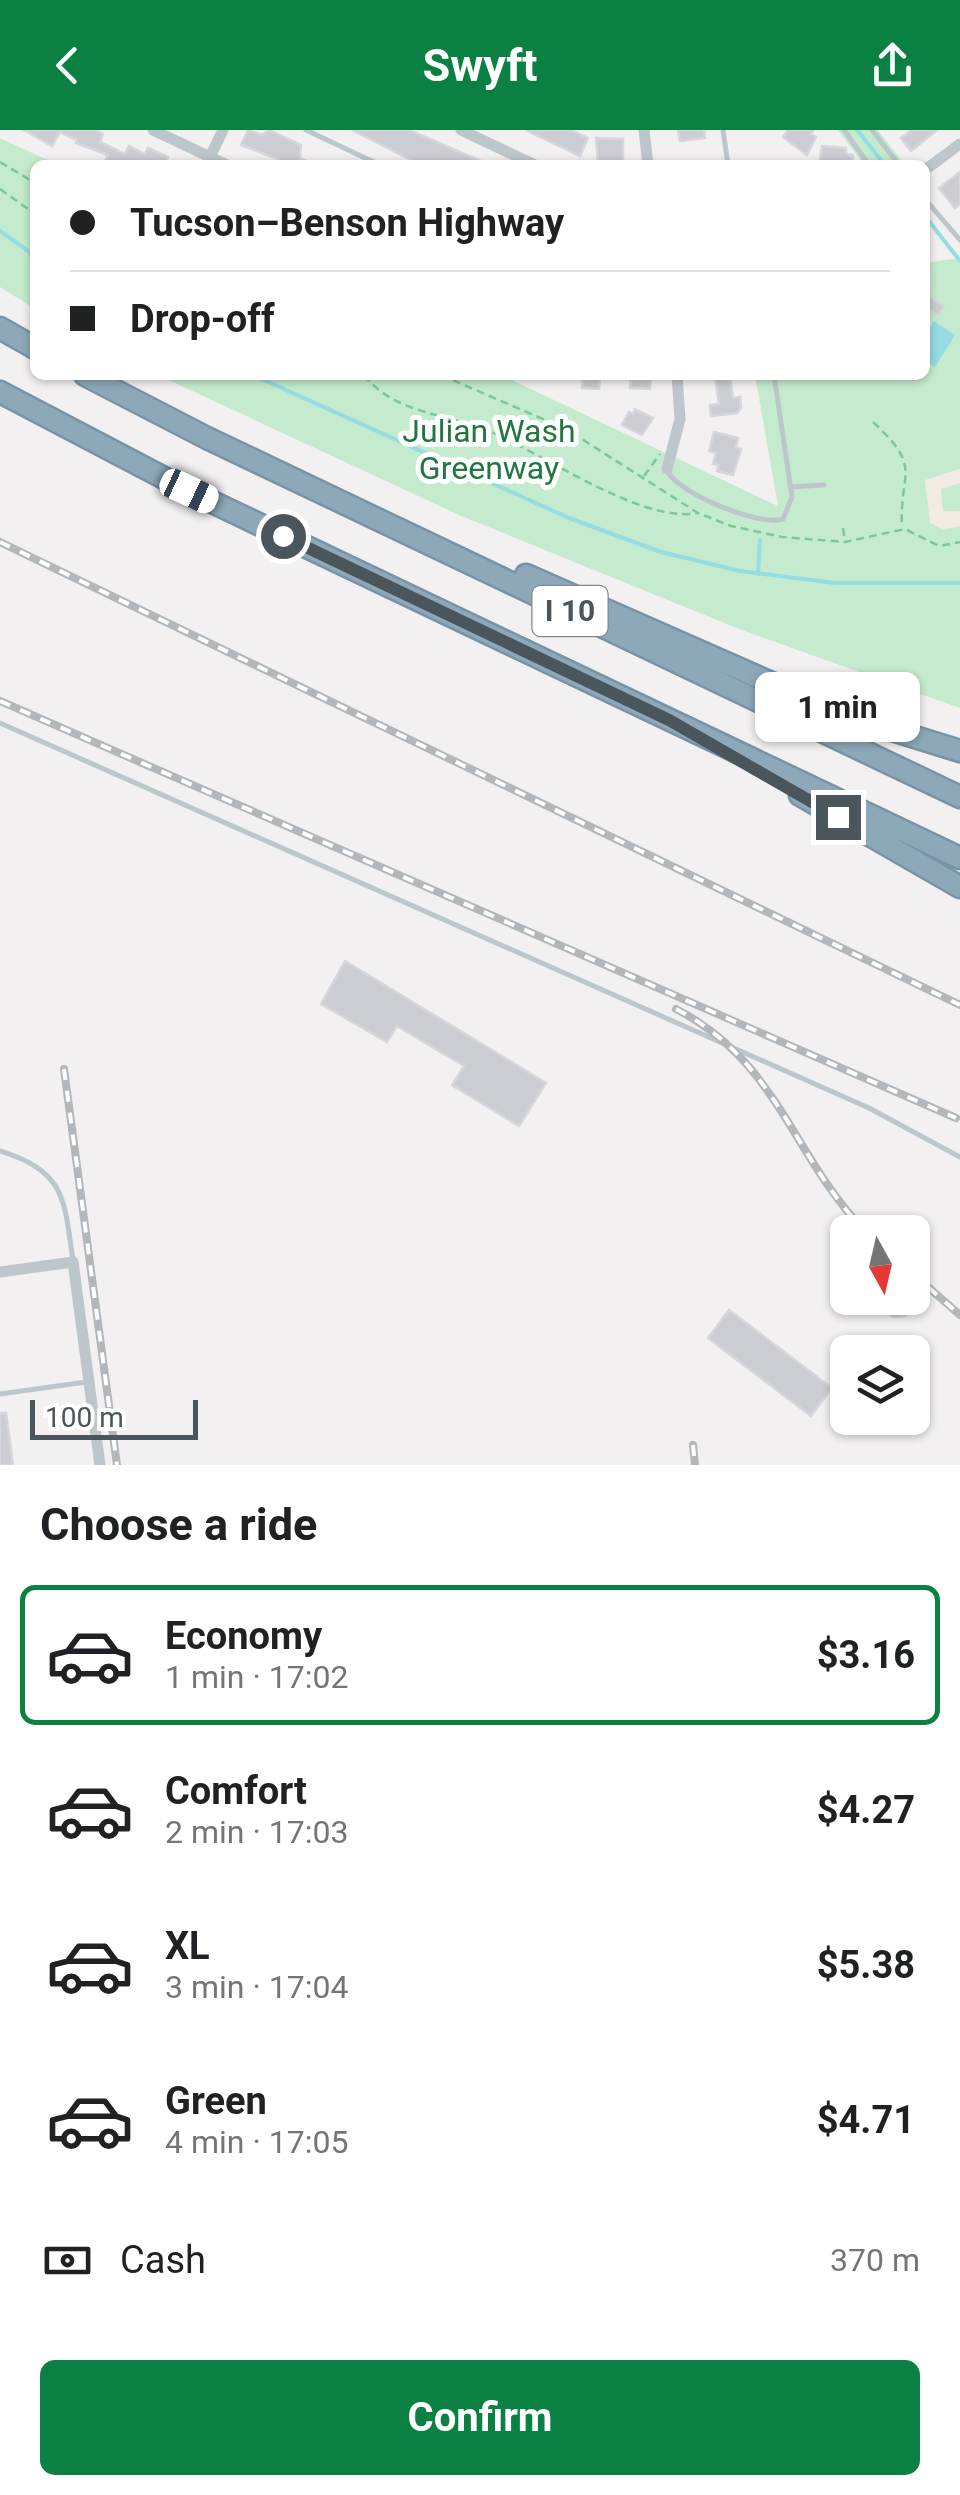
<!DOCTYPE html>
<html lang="en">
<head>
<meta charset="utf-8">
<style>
  body { margin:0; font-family:Roboto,sans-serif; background:#f6f6f6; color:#202124; height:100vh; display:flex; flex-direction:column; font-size:38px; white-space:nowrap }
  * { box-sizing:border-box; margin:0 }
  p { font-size:32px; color:#757577 }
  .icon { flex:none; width:55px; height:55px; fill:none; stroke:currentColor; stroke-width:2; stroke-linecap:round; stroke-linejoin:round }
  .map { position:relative; height:1335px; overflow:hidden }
  .panel { display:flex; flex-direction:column; background:#fff; flex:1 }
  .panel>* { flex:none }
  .hud { position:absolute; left:30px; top:30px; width:900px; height:220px; border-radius:15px; box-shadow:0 2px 8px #0004; display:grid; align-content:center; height:220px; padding:0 40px; background:#fff }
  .needle { width:65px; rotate:172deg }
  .controls { position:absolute; left:830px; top:1085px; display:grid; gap:20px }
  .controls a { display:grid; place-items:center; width:100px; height:100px; border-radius:15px; background:#fff; box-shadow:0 2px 8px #0004; font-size:50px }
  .scale { position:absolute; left:30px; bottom:25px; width:168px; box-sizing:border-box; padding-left:10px; border:5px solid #4a555c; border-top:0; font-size:28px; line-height:35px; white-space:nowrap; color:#4a555c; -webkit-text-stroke:8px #fff; paint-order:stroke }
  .end { position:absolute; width:45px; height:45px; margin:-22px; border:12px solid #4a555c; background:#fff; box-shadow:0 0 0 5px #fff }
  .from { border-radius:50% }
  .bubble { position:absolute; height:70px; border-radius:15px; background:#fff; box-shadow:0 2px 8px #0004; font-size:32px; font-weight:700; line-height:70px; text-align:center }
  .car { position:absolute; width:30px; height:60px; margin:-30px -15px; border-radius:12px; box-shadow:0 0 8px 2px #0007; background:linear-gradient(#fff 24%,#345 0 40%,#fff 0 76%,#345 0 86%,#fff 0) }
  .hud b { display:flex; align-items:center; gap:35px; height:95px; font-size:38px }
  .hud b+b { border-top:2px solid #e0e0e0 }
  .hud i { width:25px; height:25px; background:#202124 }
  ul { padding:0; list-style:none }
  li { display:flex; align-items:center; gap:30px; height:140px; margin:0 20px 15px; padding:0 20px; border:5px solid transparent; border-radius:15px }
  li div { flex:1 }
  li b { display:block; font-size:38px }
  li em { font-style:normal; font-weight:700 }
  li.on { border-color:#0b8043 }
  li>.icon { width:90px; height:90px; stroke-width:1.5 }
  h2 { padding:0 40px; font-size:45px; line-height:120px }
  .pay { display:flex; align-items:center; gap:25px; height:110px; padding:0 40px; font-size:38px }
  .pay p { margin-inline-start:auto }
  .cta { display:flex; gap:20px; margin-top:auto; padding:20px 40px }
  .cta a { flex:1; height:115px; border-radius:15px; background:#0b8043; color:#fff; font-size:40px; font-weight:700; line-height:115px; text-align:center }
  header { display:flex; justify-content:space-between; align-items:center; height:130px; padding:0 40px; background:#0b8043; color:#fff; font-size:45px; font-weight:700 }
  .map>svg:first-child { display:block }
  .green { fill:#c4ebce }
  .sand { fill:#f2ebe3 }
  .water { fill:#95dce3 }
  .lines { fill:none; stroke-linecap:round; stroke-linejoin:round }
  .stream { stroke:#95dce3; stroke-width:4 }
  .building { fill:#cbcdd2; stroke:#d5d7db; stroke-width:2.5 }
  .highway-casing { stroke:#7893a5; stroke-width:25 }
  .path { stroke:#7fc69b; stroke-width:2.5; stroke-dasharray:8 5; stroke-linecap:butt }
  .lane { stroke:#bdc6cb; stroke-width:5 }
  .street { stroke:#bdc6cb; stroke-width:11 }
  .highway { stroke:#8da8b9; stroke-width:20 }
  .rail-casing { stroke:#b3b6ba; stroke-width:8 }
  .rail { stroke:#fff; stroke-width:4; stroke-dasharray:11; stroke-linecap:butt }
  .route { stroke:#4a555c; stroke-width:12 }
  .labels { text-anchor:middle; stroke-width:10; stroke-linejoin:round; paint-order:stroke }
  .shield { fill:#fff; stroke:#80888d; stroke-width:2.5 }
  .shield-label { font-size:30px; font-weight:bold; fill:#4a555c }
  .park-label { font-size:32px; fill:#217642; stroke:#fff }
</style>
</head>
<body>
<header><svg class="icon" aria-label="back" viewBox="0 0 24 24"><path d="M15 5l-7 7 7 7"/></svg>Swyft<svg class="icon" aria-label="share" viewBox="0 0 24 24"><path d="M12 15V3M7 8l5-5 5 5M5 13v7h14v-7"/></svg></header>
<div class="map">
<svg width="960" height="1335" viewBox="0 0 960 1335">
  <rect width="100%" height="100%" fill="#f2f0f1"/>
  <!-- green -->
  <path class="green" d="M838 0H878L905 35H864Z
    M0 8 58 35H35V179L0 157Z
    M960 128V578L739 499 459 385 158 245H501L778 376 755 245H925V133Z"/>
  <!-- sand -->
  <path class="sand" d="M960 339V353L941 359 943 381H960V397L943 399 930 393 925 350Z"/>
  <!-- water -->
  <path class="water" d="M934 191 955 205 935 237 925 231V205Z"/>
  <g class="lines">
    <!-- stream -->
    <path class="stream" d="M857 0 885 35
      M925 86 960 131
      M0 101 35 126
      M253 245 569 388 661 422 740 441 835 453H960
      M758 444 760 410"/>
  </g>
  <!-- building -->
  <path class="building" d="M24 0H95L103 4 100 12 125 24 129 16 145 24 148 18 168 27 165 35 134 31 132 35H103L108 25 76 13 77 10 60 2 52 16Z
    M248 0 262 5 269 0 301 15 300 28 315 35H280L278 29 241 15Z
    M352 0H409L490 35H421Z
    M526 0H570L588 8 580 26Z
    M678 0H704L705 8 680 11Z
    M788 0H813L811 4 816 7 807 25 783 7Z
    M912 0H937L911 21 901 8Z
    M596 8 623 9V31H598Z
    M822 16 846 18V24L853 25 852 35H819Z
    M960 42V74L955 78 939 58Z
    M925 164 944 176 939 185 925 177Z
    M584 245H600L599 259 582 258Z
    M631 245H651L650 259 630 258Z
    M715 245H730L733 268 740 267 741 278 737 283 711 286 710 275 719 274Z
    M635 279 653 288 642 305 622 295 629 282 633 284Z
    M714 302 738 308 736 318 741 319 733 345 717 341 719 335 713 334 716 323 709 321Z
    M345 831 546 953 519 996 452 955 464 936 397 896 387 912 321 874Z
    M879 1168H914V1172L905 1186 894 1187 884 1181Z
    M729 1180 832 1258 811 1286 708 1208Z
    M0 1283H6L13 1335H0Z"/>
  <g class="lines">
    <!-- highway casing -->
    <g class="highway-casing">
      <path id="highway" d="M0 198 35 218
        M85 245 207 308 960 667
        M0 262 189 361 960 728
        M526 445 844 585 960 621
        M800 665 960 757"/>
    </g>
    <!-- path -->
    <path class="path" d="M0 32 35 53
      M0 59 35 84
      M364 245C393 283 447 284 489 301 540 322 642 394 697 383
      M441 245 566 299 698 383 731 396 782 407 845 412 905 399 939 416 960 412
      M873 292C924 339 899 341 902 397
      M644 346 660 324
      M843 398 845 411"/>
    <!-- lane -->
    <path class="lane" d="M306 0 380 35
      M723 0 728 35
      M844 0 869 35
      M872 0 899 35
      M925 69 960 110
      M668 342C680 364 760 397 783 389L792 367 774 245
      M790 357 824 355
      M0 593 869 978 960 1027
      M0 1021C67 1042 64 1070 73 1131
      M0 1264 86 1252"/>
    <!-- street -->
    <path class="street" d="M153 0 227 35
      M461 0 535 35
      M644 0 648 35
      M206 35 223 0
      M925 40 960 14
      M667 339 680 289 677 245
      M0 1142 73 1132 100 1335"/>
    <!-- highway -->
    <use href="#highway" class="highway"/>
    <!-- rail casing -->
    <g class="rail-casing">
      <path id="rail" d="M0 412 960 875
        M0 571 956 988
        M676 879C779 932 792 1027 866 1102
        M64 939 117 1335
        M912 1143 960 1185
        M693 1315 695 1335"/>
    </g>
    <!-- rail -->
    <use href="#rail" class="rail"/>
  </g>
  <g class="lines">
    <!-- route -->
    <path class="route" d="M283 406 669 590 838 687"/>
  </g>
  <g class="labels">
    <!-- shield labels -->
    <rect class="shield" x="532.5" y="456" width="75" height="50" rx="8"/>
    <g class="shield-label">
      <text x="570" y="491">I 10</text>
    </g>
    <!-- park labels -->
    <g class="park-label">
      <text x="489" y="312">Julian Wash<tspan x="489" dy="37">Greenway</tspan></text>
    </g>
  </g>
</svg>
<div class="controls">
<a><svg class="needle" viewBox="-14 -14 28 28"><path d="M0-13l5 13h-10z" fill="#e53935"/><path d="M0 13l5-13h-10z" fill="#757577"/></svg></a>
<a><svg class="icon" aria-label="layers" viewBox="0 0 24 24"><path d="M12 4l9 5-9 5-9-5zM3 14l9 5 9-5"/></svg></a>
</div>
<div class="scale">100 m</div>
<i class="end from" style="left:283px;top:406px"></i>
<i class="end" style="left:838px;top:687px"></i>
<div class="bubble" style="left:755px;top:542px;width:165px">1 min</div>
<i class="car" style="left:189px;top:361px;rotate:115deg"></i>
<div class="hud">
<b><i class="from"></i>Tucson–Benson Highway</b>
<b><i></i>Drop-off</b>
</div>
</div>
<section class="panel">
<h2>Choose a ride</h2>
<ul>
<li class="on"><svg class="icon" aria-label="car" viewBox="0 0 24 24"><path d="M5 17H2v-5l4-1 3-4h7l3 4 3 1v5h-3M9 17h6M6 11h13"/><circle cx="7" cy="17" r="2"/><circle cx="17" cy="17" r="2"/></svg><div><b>Economy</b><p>1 min · 17:02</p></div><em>$3.16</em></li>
<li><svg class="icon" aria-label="car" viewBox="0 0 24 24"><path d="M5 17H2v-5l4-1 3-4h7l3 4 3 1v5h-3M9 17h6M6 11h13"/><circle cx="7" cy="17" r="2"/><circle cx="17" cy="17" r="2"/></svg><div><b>Comfort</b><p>2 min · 17:03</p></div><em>$4.27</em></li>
<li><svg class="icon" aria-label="car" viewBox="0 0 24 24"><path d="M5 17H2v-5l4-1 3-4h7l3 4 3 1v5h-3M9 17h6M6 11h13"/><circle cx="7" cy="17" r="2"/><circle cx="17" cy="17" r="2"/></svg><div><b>XL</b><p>3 min · 17:04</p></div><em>$5.38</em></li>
<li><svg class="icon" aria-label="car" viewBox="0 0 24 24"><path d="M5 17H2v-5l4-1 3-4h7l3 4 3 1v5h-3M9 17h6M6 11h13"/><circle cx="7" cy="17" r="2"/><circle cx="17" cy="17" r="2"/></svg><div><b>Green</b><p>4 min · 17:05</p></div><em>$4.71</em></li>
</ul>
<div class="pay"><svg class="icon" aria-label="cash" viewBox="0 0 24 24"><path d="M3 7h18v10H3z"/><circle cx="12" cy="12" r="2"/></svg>Cash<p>370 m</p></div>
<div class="cta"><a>Confirm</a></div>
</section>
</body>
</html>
